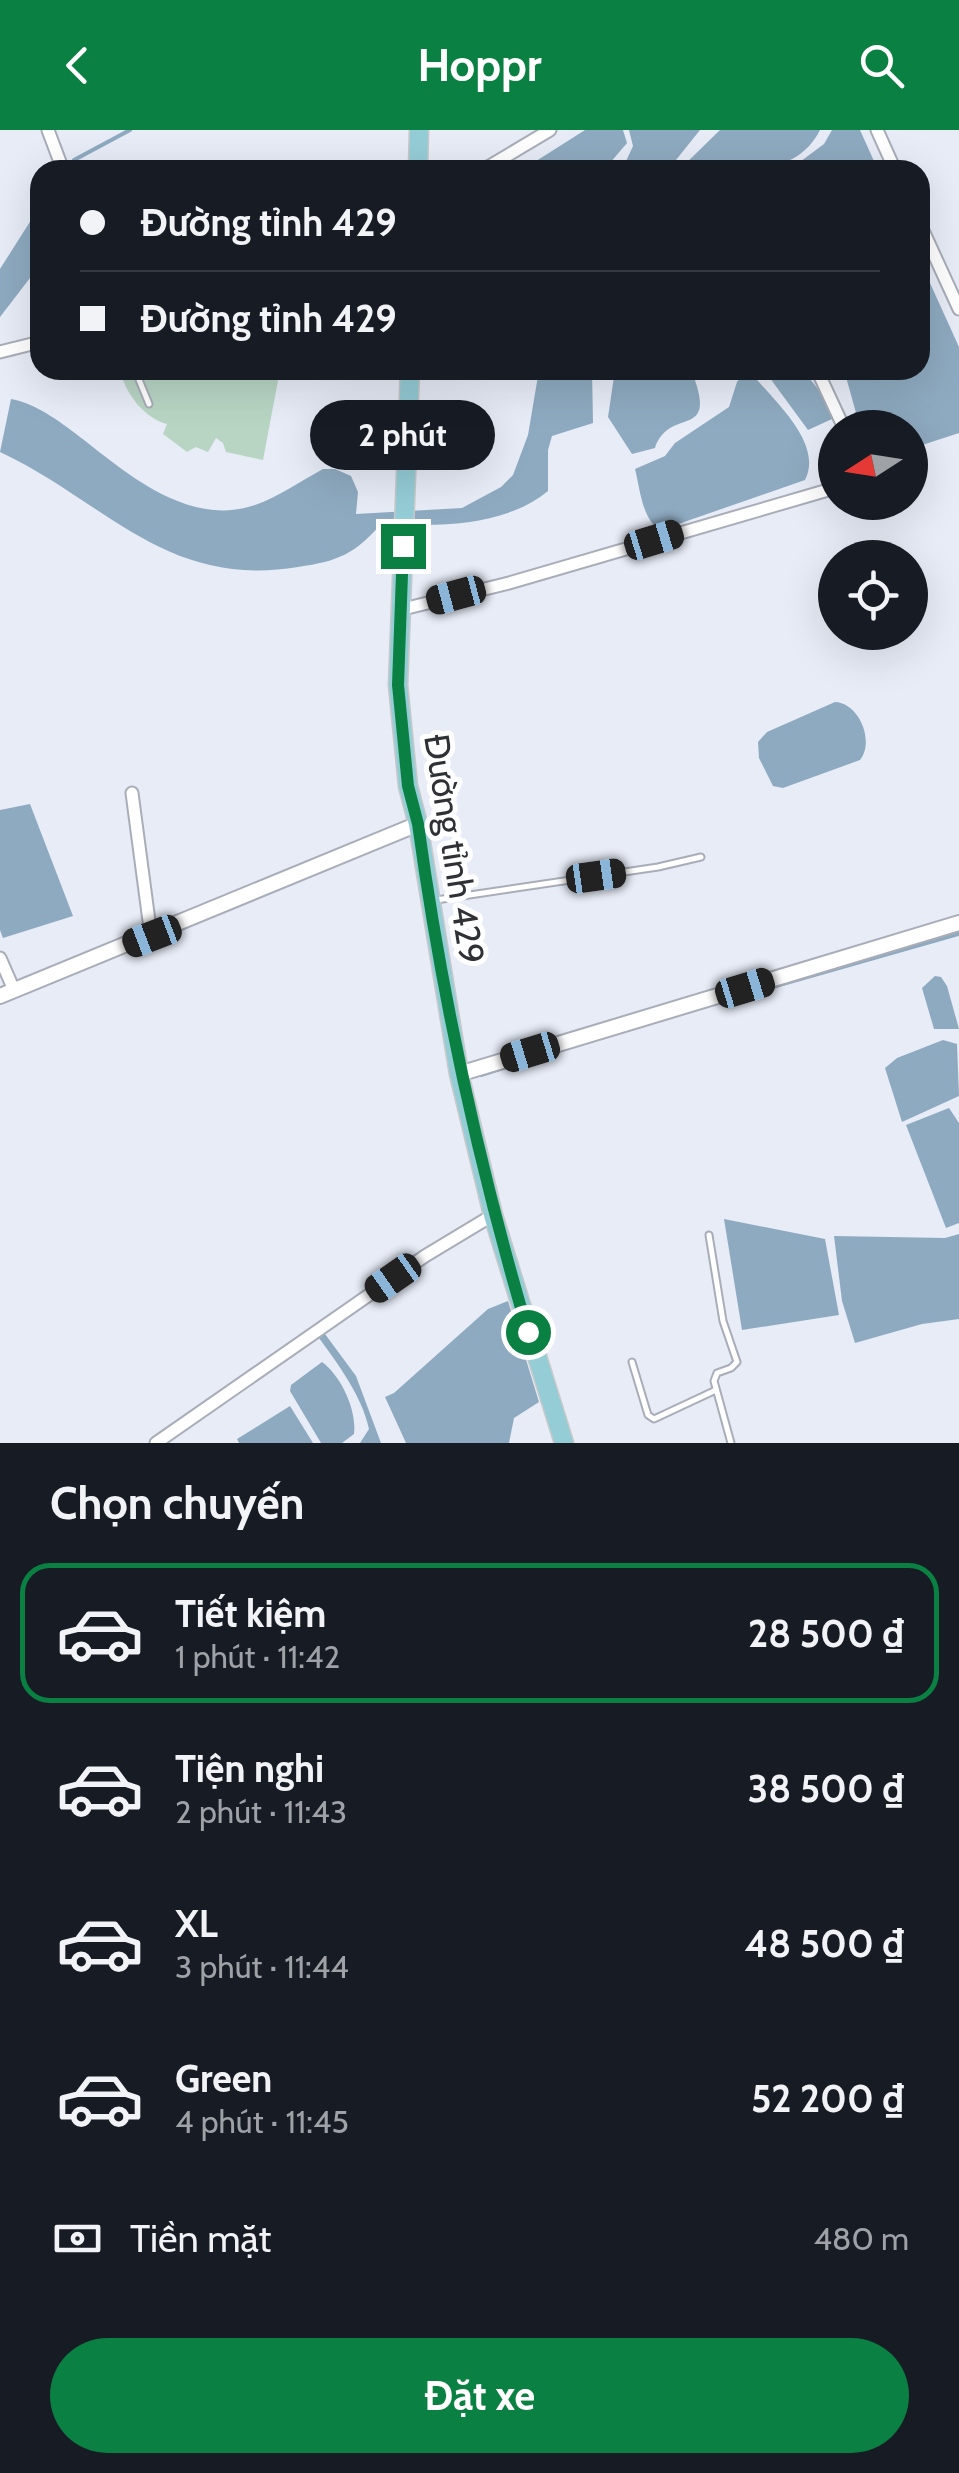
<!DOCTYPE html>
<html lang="vi">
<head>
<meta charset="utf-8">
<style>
  body { margin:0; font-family:Cabin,sans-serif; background:#20242c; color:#f1f3f6; height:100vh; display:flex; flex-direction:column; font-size:38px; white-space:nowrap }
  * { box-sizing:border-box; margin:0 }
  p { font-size:32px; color:#9ea1a6 }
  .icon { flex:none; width:55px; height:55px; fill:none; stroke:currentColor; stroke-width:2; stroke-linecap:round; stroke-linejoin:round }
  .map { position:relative; height:1313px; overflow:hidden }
  .side { display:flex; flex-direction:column; background:#171b24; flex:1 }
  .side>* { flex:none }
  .hud { position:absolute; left:30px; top:30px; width:900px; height:220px; border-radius:30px; box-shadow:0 10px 40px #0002; display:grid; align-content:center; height:220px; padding:0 50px; background:#171b24 }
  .needle { width:65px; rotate:258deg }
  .controls { position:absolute; left:818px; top:280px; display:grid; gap:20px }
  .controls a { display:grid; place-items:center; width:110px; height:110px; border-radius:50%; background:#171b24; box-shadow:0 10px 40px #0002; font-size:50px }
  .end { position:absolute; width:45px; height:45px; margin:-22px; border:12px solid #0b8043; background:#fff; box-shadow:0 0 0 5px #fff }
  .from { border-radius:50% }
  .bubble { position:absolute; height:70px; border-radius:35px; background:#171b24; box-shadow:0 10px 40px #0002; font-size:32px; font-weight:700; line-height:70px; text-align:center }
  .car { position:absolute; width:30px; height:60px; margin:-30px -15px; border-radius:12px; box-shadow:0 0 8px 2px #0007; background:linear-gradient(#222 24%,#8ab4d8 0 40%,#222 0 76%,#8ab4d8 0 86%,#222 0) }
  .hud b { display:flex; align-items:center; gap:35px; height:95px; font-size:38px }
  .hud b+b { border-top:2px solid #363941 }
  .hud i { width:25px; height:25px; background:#f1f3f6 }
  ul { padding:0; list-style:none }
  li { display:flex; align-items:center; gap:30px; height:140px; margin:0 20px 15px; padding:0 30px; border:5px solid transparent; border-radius:30px }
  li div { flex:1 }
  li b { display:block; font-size:38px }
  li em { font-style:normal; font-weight:700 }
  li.current { border-color:#0b8043 }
  li>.icon { width:90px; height:90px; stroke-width:1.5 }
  h2 { padding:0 50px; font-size:45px; line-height:120px }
  .pay { display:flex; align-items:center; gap:25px; height:110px; padding:0 50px; font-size:38px }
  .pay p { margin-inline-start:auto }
  .cta { display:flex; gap:20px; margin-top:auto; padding:20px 50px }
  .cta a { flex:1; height:115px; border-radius:60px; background:#0b8043; color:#fff; font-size:40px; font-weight:700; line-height:115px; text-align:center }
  header { display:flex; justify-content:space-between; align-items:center; height:130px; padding:0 50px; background:#0b8043; color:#fff; font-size:45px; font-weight:700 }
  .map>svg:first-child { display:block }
  .green { fill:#b8d5c4 }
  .water { fill:#8eaac0 }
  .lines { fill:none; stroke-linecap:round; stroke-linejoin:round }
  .stream { stroke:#8eaac0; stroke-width:4 }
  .service-casing { stroke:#a8adb8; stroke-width:9 }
  .minor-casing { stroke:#a8adb8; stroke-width:15 }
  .tertiary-casing { stroke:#a8adb8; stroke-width:18 }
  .primary-casing { stroke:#c9c9ca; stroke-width:21 }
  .service { stroke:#fff; stroke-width:5 }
  .minor { stroke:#fff; stroke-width:11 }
  .tertiary { stroke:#fff; stroke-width:14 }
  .primary { stroke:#95cdd7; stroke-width:18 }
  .route { stroke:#0b8043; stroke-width:12 }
  .labels { text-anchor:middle; stroke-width:10; stroke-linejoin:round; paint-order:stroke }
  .street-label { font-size:35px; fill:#2f3135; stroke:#fff }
</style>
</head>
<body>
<header><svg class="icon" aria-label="back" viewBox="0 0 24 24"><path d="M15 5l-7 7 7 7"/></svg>Hoppr<svg class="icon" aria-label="search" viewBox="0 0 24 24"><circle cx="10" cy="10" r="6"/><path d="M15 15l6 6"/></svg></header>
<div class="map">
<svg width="959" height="1313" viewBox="0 0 959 1313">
  <rect width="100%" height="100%" fill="#e7ecf7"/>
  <!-- green -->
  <path class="green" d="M120 240H280L263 330 226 322 223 313 216 308 208 322 196 317 187 322 163 304 167 294C144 288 125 263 120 240Z"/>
  <!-- water -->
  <path class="water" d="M585 0H623L627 13 604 40H522Z
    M629 0H700L668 40H622L633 16Z
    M720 0H820C794 52 727 40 679 40Z
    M832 0H860L878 40H789L824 14Z
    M40 76V135L0 187V139Z
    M920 131 959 217V303L910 319V298L860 297 846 247V240H920Z
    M539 240H592L593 293 552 306 548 320V361C504 397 436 397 382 393 355 424 339 431 298 437 166 459 105 371 0 322L11 269C38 274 63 294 84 310 131 347 191 397 255 375 278 367 301 351 323 339H335L351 346 358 362 356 384 462 378 501 357 513 345 528 305Z
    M615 240H688L692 242C719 312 670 275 655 318L632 324 608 287Z
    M764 240H803L828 272 832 289 808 300Z
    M745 242 752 244C773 270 824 313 805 350L661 400C642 391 640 358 635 339L665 326 675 313 729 277 737 252Z
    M835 572C859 573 875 611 860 630L783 658 773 656 759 628 758 612 767 602Z
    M30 674 73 786 3 808 0 800V680Z
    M935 846 941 847 947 856 959 899H934L922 858Z
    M943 910 957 914 959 966 902 992 885 938 897 928Z
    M949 978 959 993V1093L946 1098 906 995Z
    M724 1089 825 1109 839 1185 742 1200Z
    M959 1104V1189L922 1194 855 1213 842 1171 834 1106 945 1108Z
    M508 1171 539 1272 514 1288 509 1313H406L385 1267 394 1263 488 1179Z
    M325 1204 356 1246 381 1313H360L369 1299C362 1266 338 1234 319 1208Z
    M322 1232C341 1246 357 1280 354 1304L342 1313H321L290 1261 291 1255Z
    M290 1276 313 1313H239L237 1309Z"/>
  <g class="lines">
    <!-- stream -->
    <path class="stream" d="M74 30 130 0
      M744 865 958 804
      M481 945 558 921"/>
    <!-- service casing -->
    <g class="service-casing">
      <path id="service" d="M135 240 149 274
        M436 770 658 737 701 727
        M709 1105 723 1191 737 1232 731 1238 717 1243 714 1251 731 1313
        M632 1232 648 1285 654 1289 716 1260"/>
    </g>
    <!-- minor casing -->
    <g class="minor-casing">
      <path id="minor" d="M48 0 63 40
        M877 0 895 40
        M483 40 550 0
        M920 94 959 179
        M0 222 40 212
        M817 240 844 298
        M403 479 509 453 835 358
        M132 663 151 806
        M0 828 14 860
        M156 1313 425 1126 493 1085"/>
    </g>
    <!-- tertiary casing -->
    <g class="tertiary-casing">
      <path id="tertiary" d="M0 866 418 694
        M459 944 959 793"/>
    </g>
    <!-- primary casing -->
    <g class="primary-casing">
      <path id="primary" d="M418 40 419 0
        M410 240 398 555 408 656 418 694 459 944 493 1085 564 1313"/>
    </g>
    <!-- service -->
    <use href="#service" class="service"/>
    <!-- minor -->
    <use href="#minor" class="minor"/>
    <!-- tertiary -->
    <use href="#tertiary" class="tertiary"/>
    <!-- primary -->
    <use href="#primary" class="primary"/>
  </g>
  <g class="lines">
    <!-- route -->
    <path class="route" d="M403 416 398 555 408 656 418 694C442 869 478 1033 528 1202"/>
  </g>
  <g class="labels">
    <!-- street labels -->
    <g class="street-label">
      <text transform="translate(454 719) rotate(81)" y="12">Đường tỉnh 429</text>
    </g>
  </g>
</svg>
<div class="controls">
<a><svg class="needle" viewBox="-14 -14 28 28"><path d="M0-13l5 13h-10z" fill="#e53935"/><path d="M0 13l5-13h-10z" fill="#9ea1a6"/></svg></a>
<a><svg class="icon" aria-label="locate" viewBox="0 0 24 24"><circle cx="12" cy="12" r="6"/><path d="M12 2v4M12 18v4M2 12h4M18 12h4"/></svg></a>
</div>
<i class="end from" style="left:528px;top:1202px"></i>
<i class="end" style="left:403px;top:416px"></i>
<div class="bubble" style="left:310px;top:270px;width:185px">2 phút</div>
<i class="car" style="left:654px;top:410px;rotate:73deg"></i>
<i class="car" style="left:456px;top:465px;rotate:255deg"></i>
<i class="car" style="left:596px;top:746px;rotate:82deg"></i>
<i class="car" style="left:152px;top:806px;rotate:249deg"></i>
<i class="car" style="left:745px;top:858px;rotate:73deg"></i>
<i class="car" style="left:530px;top:922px;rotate:253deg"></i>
<i class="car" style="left:393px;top:1148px;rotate:235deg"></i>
<div class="hud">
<b><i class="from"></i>Đường tỉnh 429</b>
<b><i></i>Đường tỉnh 429</b>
</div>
</div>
<section class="side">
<h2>Chọn chuyến</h2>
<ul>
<li class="current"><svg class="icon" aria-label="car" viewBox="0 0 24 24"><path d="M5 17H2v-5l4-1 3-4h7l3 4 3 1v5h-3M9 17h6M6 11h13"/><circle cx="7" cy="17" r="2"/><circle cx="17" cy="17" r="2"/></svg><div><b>Tiết kiệm</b><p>1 phút · 11:42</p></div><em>28 500 ₫</em></li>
<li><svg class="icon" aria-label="car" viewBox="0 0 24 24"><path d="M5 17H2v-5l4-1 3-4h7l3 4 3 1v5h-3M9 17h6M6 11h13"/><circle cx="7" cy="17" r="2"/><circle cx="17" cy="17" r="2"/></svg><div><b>Tiện nghi</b><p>2 phút · 11:43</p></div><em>38 500 ₫</em></li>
<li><svg class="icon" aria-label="car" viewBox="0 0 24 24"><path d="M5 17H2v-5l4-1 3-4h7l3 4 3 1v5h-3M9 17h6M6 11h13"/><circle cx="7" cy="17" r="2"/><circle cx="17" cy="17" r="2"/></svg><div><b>XL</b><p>3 phút · 11:44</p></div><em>48 500 ₫</em></li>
<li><svg class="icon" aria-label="car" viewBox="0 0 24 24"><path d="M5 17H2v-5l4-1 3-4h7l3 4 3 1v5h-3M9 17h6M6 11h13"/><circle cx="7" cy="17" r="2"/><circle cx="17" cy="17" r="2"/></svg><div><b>Green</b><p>4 phút · 11:45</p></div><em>52 200 ₫</em></li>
</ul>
<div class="pay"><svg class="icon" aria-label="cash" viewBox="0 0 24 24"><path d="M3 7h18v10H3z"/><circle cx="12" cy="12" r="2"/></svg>Tiền mặt<p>480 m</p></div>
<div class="cta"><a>Đặt xe</a></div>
</section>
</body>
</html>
